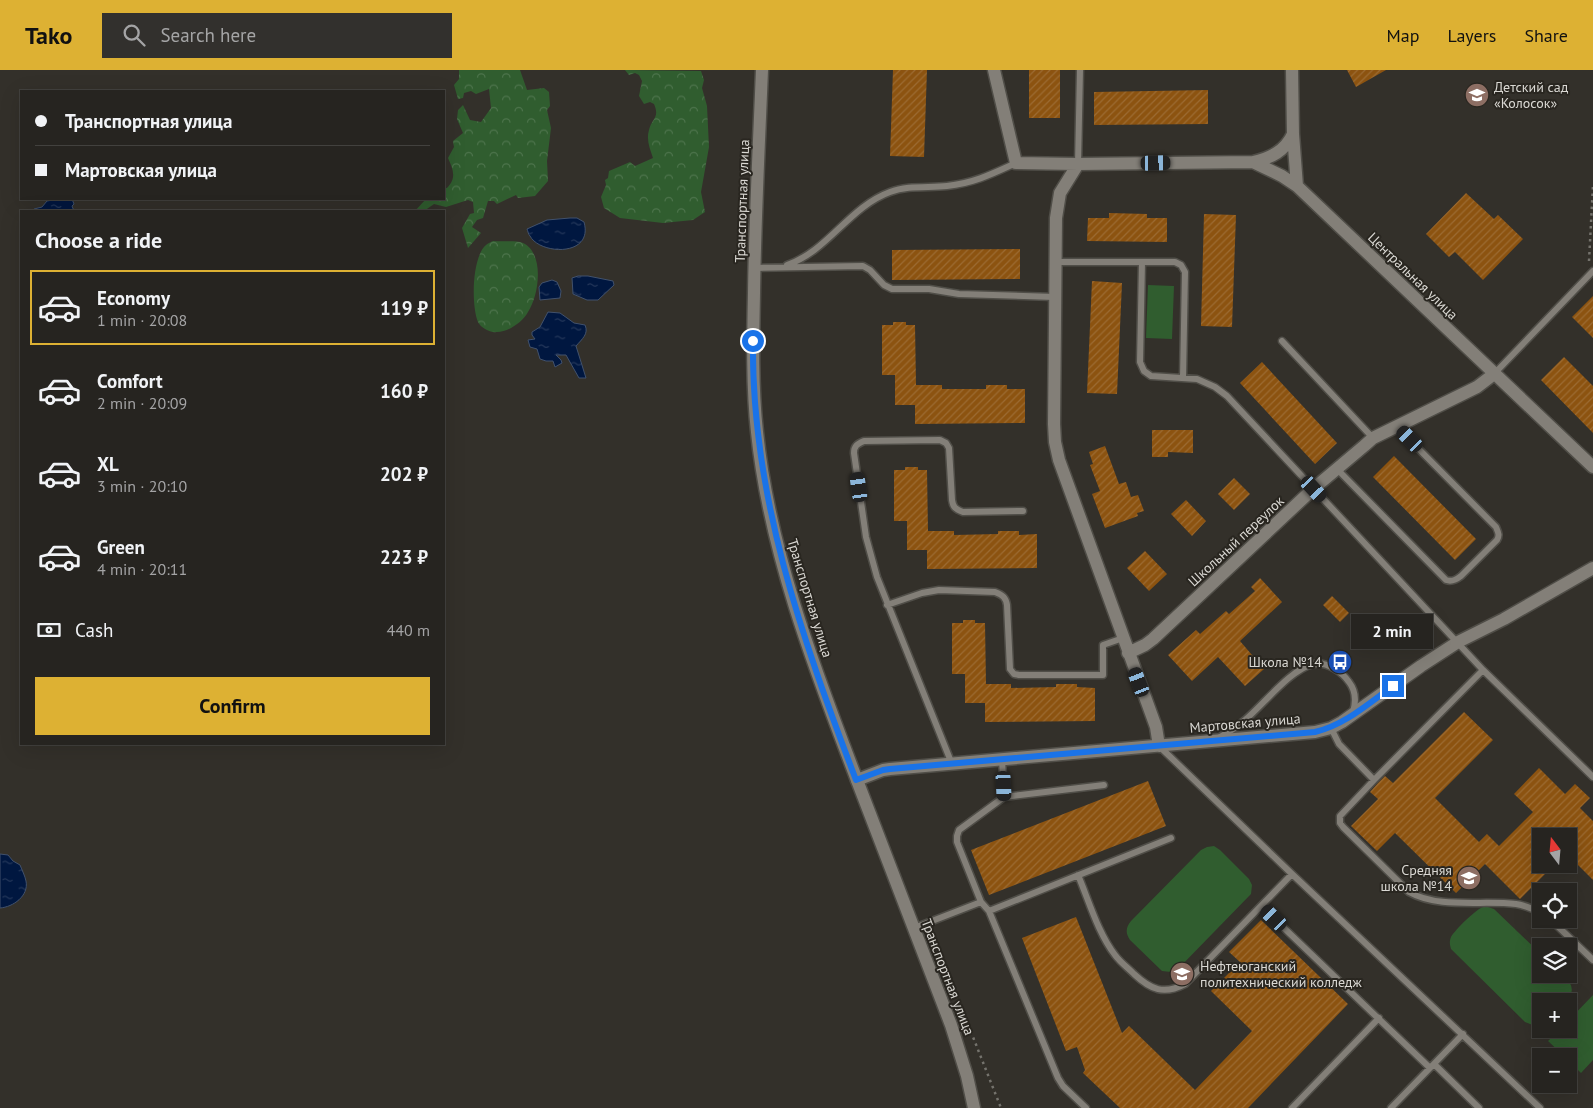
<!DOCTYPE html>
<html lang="en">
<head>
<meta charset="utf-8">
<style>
  body { margin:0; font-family:"PT Sans",sans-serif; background:#32302d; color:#f1f3f6; height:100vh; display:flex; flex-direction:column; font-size:19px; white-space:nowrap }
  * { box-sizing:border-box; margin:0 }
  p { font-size:16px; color:#a4a4a5 }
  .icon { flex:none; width:28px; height:28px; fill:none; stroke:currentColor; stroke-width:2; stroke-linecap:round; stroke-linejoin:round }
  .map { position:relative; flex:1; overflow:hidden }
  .details { position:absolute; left:20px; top:140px; width:425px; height:535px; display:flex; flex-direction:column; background:#262420; border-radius:0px; box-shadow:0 5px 20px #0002,0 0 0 1px #42413e }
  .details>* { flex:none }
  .hud { position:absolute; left:20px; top:20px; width:425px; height:110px; border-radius:0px; box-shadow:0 5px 20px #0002,0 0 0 1px #42413e; display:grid; align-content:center; height:110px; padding:0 15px; background:#262420 }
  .needle { width:32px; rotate:344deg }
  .fabs { position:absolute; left:1532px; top:758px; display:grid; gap:10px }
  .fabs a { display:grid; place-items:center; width:45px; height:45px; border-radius:0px; background:#262420; box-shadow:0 5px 20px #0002,0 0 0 1px #42413e; font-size:25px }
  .end { position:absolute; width:22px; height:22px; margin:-11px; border:6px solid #1a73e8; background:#fff; box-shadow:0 0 0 2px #fff }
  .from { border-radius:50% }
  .bubble { position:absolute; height:35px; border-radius:0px; background:#262420; box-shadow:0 5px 20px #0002,0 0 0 1px #42413e; font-size:16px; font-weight:700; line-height:35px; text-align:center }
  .car { position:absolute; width:15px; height:30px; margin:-15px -8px; border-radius:6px; box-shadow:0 0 4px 1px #0007; background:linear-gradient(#222 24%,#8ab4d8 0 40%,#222 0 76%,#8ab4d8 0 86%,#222 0) }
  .hud b { display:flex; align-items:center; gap:18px; height:48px; font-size:19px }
  .hud b+b { border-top:1px solid #42413e }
  .hud i { width:12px; height:12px; background:#f1f3f6 }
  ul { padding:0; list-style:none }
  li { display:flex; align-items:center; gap:15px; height:75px; margin:0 10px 8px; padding:0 5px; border:2px solid transparent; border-radius:0px }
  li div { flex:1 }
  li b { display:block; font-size:19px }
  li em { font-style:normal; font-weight:700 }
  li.current { border-color:#ddb133 }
  li>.icon { width:45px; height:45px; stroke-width:1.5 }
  h2 { padding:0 15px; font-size:22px; line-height:60px }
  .pay { display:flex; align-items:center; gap:12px; height:55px; padding:0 15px; font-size:19px }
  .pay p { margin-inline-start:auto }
  .action { display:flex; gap:10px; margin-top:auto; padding:10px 15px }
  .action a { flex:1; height:58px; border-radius:0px; background:#ddb133; color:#111; font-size:20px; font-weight:700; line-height:58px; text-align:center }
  header { display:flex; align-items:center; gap:30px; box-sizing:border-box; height:70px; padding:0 25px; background:#ddb133; color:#111 }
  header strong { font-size:24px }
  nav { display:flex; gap:28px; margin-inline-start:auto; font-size:18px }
  .search { width:350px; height:45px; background:#32302d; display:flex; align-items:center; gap:12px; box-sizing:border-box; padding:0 18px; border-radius:0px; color:#a4a4a5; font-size:19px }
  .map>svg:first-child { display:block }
  .forest { fill:url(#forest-crowns) }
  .park { fill:#305d2f }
  .water { fill:url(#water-ripples); stroke:#41516c }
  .building { fill:url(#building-hatch) }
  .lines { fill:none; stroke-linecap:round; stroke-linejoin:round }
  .service-casing { stroke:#504e48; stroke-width:9 }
  .minor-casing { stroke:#504e48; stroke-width:15 }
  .tertiary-casing { stroke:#504e48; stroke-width:15 }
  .path { stroke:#75736d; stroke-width:2.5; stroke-dasharray:2.5 4; stroke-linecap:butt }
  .service { stroke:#837f78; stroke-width:6 }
  .minor { stroke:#837f78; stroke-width:12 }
  .tertiary { stroke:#837f78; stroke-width:12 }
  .route { stroke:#1a73e8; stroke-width:6 }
  .labels { text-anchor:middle; stroke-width:4; stroke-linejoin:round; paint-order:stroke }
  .poi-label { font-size:14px; fill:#dad8d3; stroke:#292620; text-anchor:start }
  .street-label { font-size:14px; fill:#dad8d3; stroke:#292620 }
</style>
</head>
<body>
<header>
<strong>Tako</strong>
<div class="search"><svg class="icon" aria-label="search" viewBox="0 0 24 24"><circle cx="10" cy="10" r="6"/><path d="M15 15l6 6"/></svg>Search here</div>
<nav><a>Map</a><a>Layers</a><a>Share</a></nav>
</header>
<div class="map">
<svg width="1593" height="1038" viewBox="0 0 1593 1038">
  <defs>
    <pattern id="forest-crowns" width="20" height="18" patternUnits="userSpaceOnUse" patternTransform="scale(1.25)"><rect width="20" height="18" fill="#305d2f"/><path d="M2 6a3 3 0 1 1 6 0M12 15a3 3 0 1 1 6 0" fill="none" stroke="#4d744c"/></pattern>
    <pattern id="water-ripples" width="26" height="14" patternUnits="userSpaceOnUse" patternTransform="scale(1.25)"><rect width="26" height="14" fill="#001740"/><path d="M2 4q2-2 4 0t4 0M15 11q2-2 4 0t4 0" fill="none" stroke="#25385b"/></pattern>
    <pattern id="building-hatch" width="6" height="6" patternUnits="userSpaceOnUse" patternTransform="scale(1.25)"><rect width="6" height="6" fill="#8c5310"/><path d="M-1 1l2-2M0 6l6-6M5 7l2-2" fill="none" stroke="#9c6b32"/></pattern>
  </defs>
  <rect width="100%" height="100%" fill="#33302a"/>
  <!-- forest -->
  <path class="forest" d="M459 0H520L527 20 544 18 549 22 550 36 547 40 551 58 547 91 548 111 535 126 518 128 516 125 497 134 494 131H488L483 148 477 150 472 157 481 163 468 178 462 158 470 144 474 143 473 132 468 130 446 137 434 134 424 141H415L426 129H444V118H447C457 108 453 99 448 88L454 77 453 71 463 63 457 49 458 40 463 35 470 50 481 52 491 38 489 19 476 24 471 21 464 23 463 28 458 29 454 15 459 9Z
    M625 0 701 1 704 10 702 18 707 36 709 77 701 122 705 142 693 150 663 153 620 148 604 138 601 127 606 115 605 110 608 108 609 101 630 92 635 96 653 88C650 79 646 70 649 60 652 48 660 48 654 34L650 32 644 34 639 26 642 11 639 5 635 3 629 5Z
    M493 171C502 172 516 170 523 173 545 183 539 226 528 242 523 252 508 262 497 262 490 263 481 258 478 252 471 235 472 187 486 175 488 173 491 172 493 171Z"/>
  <!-- park -->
  <path class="park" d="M1148 215 1174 216 1172 269 1146 268Z
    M1214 776 1220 780 1249 809 1252 815 1251 824 1177 900 1171 902 1162 901 1130 870C1125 863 1126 857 1131 851L1201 780 1207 777Z
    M1483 837H1488L1494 839 1541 884V904H1562C1572 913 1576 921 1566 931H1541V955L1535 956 1525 952 1451 879C1450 875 1449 872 1451 867 1455 860 1475 840 1483 837Z
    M1593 925V990L1581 1003 1569 991V986H1564L1548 971 1560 959H1569V950Z"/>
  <!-- water -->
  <path class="water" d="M59 129H72L74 134 72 136 74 141H34V139L42 137 47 131Z
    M570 148H577L584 152C594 187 540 185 530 166 528 164 528 161 527 159L547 150Z
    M578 206H588L613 211 614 215 598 230H587L573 224 572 208Z
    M552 210 557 212 561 221 560 228 540 230 539 217 542 213Z
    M548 242 560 243 574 253 585 255C589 264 582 269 576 276L586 308H579L566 285H556L561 290 562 293 555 297 553 291H546L540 289 537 279 530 277 528 270 535 269 532 265V262L540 257Z
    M0 784 8 785 13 791 20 795C22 800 25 806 26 811 29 826 13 837 0 838Z"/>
  <!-- building -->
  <path class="building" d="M893 0H927L924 87 890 86Z
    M1029 0H1060V48H1029Z
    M1347 0H1386L1356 17Z
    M1208 20V54L1094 55V22Z
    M1466 123 1494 149 1498 145 1523 169 1483 210 1455 182 1449 187 1426 164Z
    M1109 143 1147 144V148H1167V172L1087 171 1088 148H1109Z
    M1204 144 1236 145 1232 257 1201 256Z
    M1020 179V209L892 210V180Z
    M1092 211 1122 213 1117 324 1087 323Z
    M1593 226V268L1572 247Z
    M893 252H906V255H915L916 315H942V319H986V315H1007V319H1025V353L915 354V335H895V305H882V255H893Z
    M1564 287 1593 316V363L1541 310Z
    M1262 292 1337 373 1315 394 1240 313Z
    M1152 360H1193V383L1168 382V387H1152Z
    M1105 376 1119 414 1126 412 1131 427 1138 425 1144 441 1137 443 1138 446 1105 458 1092 424 1100 421 1090 395 1093 394 1089 382Z
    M1394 386 1476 469 1455 490 1373 407Z
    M905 397H918V400H927L928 461H954V465L998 464V461H1019V465L1037 464V498L927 499V480H907V451H894V400H905Z
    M1234 408 1250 424 1234 440 1218 424Z
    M1186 430 1206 451 1192 466 1171 444Z
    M1145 481 1167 504 1149 521 1127 498Z
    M1260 508 1282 532 1240 571 1264 599 1245 616 1218 587 1192 611 1168 585 1196 560 1200 564 1226 541 1229 544 1255 521 1251 517Z
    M1332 526 1349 543 1340 552 1323 535Z
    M963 550H975V553H985L986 614H1011V618L1056 617V614H1077V617L1095 618V651L985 652V633H965V604H952V553H963Z
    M1464 642 1493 670 1435 728 1479 772 1487 764 1499 776 1533 742 1514 724 1539 698 1565 724 1575 714 1590 728 1580 738 1593 751V810L1569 786V766H1541V794H1555L1520 829 1485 794 1456 823 1395 763 1377 781 1351 756 1378 729 1370 722 1378 713 1385 706 1393 713Z
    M1148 711 1166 756 989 825 971 780Z
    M1076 847 1122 963 1129 956 1195 1020 1252 961 1211 921 1240 892 1229 882 1261 850 1348 934 1248 1038H1120L1083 1003 1085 1000 1077 977 1066 981 1022 868Z"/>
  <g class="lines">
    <!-- service casing -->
    <g class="service-casing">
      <path id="service" d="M1078 94 1080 0
        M1055 192H1175L1181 195 1185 202 1183 308
        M1142 192 1140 292 1144 301 1151 306 1197 309 1215 317 1227 326 1483 600 1593 707
        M787 195C828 181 849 137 890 122 908 115 929 118 947 116 974 113 992 104 1016 93
        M754 198 863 196 870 200 884 215 892 219H929L959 224 1055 227
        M1282 271 1373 368
        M1494 304 1593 201
        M1337 399 1446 510C1452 512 1456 510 1461 506L1497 470C1500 465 1498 462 1496 457L1397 357
        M887 535 922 523 939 520 995 522C1003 525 1006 528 1007 535L1010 599 1014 604 1019 605H1103V575L1123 568
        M1331 658 1339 674 1374 710 1483 600
        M1220 667C1229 662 1237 657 1245 650 1263 635 1291 599 1313 594 1327 591 1342 602 1349 612 1356 621 1356 632 1353 642
        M1159 676 1292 804 1540 1038
        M1002 689 1004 727 959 760 957 766V772L981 832 989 841 1058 1008 1063 1016 1086 1038
        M952 694 877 507 866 467 854 383C854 376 857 374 864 371L940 370 946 373 949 378 952 430C953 437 955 439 963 442L1023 441
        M1374 710 1340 746V753L1343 757 1409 822C1439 839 1482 830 1516 834 1525 835 1533 839 1541 843
        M1004 727 1104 715
        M1078 805C1089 831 1098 863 1115 885 1120 892 1128 898 1134 904 1151 920 1164 925 1185 914L1292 804
        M1261 836 1430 998
        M989 841 1171 768
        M1550 849 1593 890
        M914 858 981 832
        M1434 994 1479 1038
        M1292 1038 1379 948
        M1391 1038 1463 964"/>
    </g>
    <!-- minor casing -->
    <g class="minor-casing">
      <path id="minor" d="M994 0 1016 93 1078 94 1253 92 1282 106 1297 116 1593 397
        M1292 0 1293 64 1297 116
        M1253 92C1271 88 1285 81 1293 64
        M1078 94 1060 123 1056 148 1054 354 1055 372 1059 390 1156 657 1159 676
        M1128 583 1145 575 1153 569 1313 419 1364 376 1373 368 1477 317 1494 304
        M857 710 883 700 890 699 1315 662 1331 658 1342 652 1421 596 1458 572 1504 549 1593 498"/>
    </g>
    <!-- tertiary casing -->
    <g class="tertiary-casing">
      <path id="tertiary" d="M762 0C759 74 755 149 754 223 753 270 752 316 757 362 769 479 813 595 855 705 887 788 919 871 951 955L967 1006 974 1038"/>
    </g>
    <!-- path -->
    <path class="path" d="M1589 191 1593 115
      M947 901 1001 1038"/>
    <!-- service -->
    <use href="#service" class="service"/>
    <!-- minor -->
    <use href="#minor" class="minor"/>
    <!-- tertiary -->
    <use href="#tertiary" class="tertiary"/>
  </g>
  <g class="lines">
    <!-- route -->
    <path class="route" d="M753 271C751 425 802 568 856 710L883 700 890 699 1315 662C1345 655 1369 633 1393 616"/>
  </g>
  <!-- icons -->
  <defs>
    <g id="school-disc" transform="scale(1.25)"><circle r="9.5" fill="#8d6e63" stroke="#292620"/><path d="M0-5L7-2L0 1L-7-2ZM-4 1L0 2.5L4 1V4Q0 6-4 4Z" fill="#fff"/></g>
    <g id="bus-disc" transform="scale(1.25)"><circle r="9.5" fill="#1a4fb4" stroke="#292620"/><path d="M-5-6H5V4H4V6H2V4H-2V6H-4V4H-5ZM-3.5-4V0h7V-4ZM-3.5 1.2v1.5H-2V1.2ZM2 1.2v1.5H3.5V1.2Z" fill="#fff"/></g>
    <g id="university-disc" transform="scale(1.25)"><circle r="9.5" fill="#8d6e63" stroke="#292620"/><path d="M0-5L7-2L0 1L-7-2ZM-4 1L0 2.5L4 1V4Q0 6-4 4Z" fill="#fff"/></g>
  </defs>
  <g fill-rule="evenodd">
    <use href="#school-disc" x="1477" y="25"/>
    <use href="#bus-disc" x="1340" y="592"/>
    <use href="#school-disc" x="1469" y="808"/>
    <use href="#university-disc" x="1182" y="904"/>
  </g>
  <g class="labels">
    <!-- poi labels -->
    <g class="poi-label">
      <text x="1494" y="22">Детский сад<tspan x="1494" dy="16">«Колосок»</tspan></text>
      <text x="1322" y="597" text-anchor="end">Школа №14</text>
      <text x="1452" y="805" text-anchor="end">Средняя<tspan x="1452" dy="16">школа №14</tspan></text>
      <text x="1200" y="901">Нефтеюганский<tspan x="1200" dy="16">политехнический колледж</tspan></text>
    </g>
    <!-- street labels -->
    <g class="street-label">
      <text transform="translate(742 131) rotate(-88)" y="5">Транспортная улица</text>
      <text transform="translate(1413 206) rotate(44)" y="5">Центральная улица</text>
      <text transform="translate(1236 471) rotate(-43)" y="5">Школьный переулок</text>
      <text transform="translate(810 528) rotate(73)" y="5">Транспортная улица</text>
      <text transform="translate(1245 653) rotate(-5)" y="5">Мартовская улица</text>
      <text transform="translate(948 907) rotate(69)" y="5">Транспортная улица</text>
    </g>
  </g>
</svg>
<div class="fabs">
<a><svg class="needle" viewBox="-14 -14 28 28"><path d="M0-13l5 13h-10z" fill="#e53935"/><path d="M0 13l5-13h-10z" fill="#a4a4a5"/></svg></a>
<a><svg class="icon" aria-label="locate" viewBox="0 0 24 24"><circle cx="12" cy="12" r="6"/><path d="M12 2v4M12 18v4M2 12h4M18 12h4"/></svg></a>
<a><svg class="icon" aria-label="layers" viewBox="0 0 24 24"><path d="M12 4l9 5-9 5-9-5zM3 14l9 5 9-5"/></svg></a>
<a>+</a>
<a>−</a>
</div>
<i class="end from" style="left:753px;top:271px"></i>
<i class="end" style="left:1393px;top:616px"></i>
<div class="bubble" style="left:1351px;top:544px;width:82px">2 min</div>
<i class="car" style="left:1156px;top:93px;rotate:89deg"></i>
<i class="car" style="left:1410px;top:369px;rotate:316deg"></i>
<i class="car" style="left:859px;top:417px;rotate:352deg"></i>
<i class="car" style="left:1314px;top:419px;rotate:137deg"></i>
<i class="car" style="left:1139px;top:612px;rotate:339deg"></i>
<i class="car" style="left:1004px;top:716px;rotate:177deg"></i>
<i class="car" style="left:1274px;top:848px;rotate:314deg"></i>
<div class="hud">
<b><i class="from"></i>Транспортная улица</b>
<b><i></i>Мартовская улица</b>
</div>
<section class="details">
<h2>Choose a ride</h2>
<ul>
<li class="current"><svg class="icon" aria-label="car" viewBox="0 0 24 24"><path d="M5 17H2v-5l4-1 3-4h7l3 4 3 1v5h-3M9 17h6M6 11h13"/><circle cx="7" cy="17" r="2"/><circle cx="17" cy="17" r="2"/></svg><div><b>Economy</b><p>1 min · 20:08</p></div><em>119 ₽</em></li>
<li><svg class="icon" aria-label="car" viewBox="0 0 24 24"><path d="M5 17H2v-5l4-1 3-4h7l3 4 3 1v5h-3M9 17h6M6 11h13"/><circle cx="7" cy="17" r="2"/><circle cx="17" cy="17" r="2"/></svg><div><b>Comfort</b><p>2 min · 20:09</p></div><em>160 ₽</em></li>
<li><svg class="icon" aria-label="car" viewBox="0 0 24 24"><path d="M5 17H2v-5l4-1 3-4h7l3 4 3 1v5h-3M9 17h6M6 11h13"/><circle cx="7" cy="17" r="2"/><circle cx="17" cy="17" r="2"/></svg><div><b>XL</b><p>3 min · 20:10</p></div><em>202 ₽</em></li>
<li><svg class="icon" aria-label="car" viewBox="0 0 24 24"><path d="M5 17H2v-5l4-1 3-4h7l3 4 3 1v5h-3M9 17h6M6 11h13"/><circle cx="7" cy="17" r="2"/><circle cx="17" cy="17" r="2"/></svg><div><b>Green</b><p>4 min · 20:11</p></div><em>223 ₽</em></li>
</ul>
<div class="pay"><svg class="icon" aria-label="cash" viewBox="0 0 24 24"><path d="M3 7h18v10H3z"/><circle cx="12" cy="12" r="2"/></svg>Cash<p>440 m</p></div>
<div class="action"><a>Confirm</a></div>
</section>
</div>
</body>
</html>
